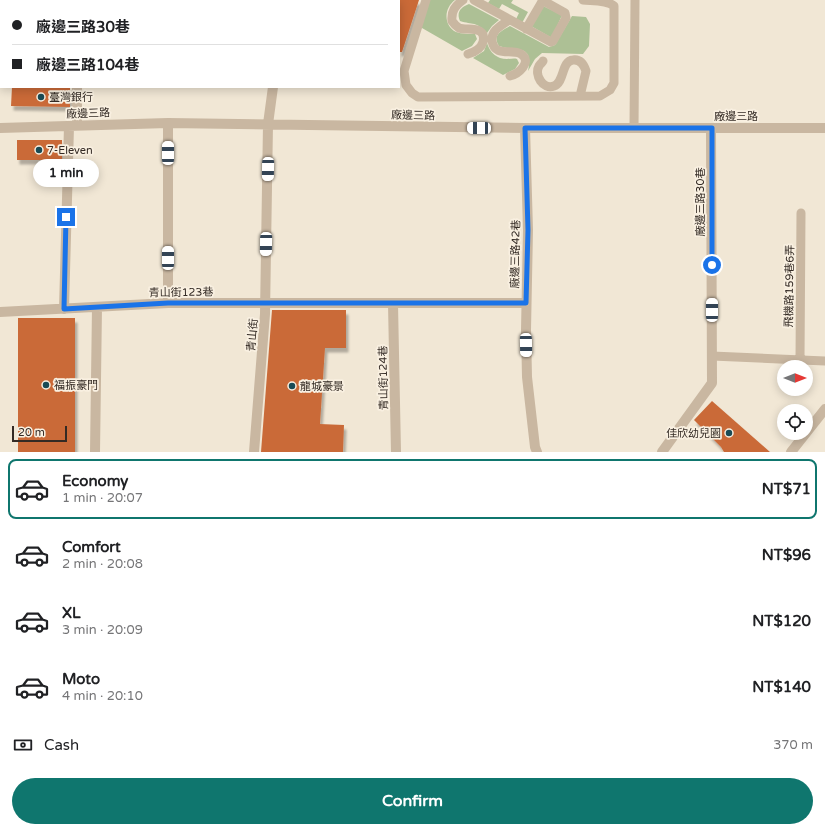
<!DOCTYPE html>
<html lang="en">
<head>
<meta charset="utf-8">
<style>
  body { margin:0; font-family:"Varela Round","Noto Sans TC",sans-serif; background:#f6f6f6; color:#202124; height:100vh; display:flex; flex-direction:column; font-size:15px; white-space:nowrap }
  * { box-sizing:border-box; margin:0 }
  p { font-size:13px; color:#757577 }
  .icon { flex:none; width:22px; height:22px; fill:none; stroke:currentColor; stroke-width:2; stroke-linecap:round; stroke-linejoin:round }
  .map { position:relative; height:452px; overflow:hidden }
  .drawer { display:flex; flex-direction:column; background:#fff; flex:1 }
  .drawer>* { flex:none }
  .banner { position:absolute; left:0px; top:0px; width:400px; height:88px; box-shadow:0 2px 10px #0003; display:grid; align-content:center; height:88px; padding:0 12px; background:#fff }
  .needle { width:26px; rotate:90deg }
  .buttons { position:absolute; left:777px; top:360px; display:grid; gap:8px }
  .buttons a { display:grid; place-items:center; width:36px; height:36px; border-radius:50%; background:#fff; box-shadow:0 2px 10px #0003; font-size:20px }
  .scale { position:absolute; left:12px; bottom:10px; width:55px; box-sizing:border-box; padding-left:4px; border:2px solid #332a24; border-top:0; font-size:11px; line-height:14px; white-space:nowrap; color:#332a24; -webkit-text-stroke:3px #f9f0e1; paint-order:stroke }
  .end { position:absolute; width:18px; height:18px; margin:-9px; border:5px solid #1a73e8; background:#fff; box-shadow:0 0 0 2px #fff }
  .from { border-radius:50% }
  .bubble { position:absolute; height:28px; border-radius:14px; background:#fff; box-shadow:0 2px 10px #0003; font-size:13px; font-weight:800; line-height:28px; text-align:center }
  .car { position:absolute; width:12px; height:24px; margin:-12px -6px; border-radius:5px; box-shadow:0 0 3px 1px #0007; background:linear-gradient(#fff 24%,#345 0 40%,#fff 0 76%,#345 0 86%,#fff 0) }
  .banner b { display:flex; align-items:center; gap:14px; height:38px; font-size:15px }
  .banner b+b { border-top:1px solid #e0e0e0 }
  .banner i { width:10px; height:10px; background:#202124 }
  ul { padding:7px 0 0; list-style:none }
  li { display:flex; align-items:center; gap:12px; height:60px; margin:0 8px 6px; padding:0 4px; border:2px solid transparent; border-radius:8px }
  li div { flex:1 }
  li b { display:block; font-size:15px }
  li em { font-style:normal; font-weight:800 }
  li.current { border-color:#0f766e }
  li>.icon { width:36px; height:36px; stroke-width:1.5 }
  .pay { display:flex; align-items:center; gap:10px; height:44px; padding:0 12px; font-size:15px }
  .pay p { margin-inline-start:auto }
  .action { display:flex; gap:8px; margin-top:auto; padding:8px 12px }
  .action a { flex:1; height:46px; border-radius:24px; background:#0f766e; color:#fff; font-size:16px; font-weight:800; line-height:46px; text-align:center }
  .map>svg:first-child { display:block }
  .green { fill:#adc095 }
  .building { fill:#ca6b39; filter:url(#shadow) }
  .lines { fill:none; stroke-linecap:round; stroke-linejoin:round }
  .lane { stroke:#c9b7a1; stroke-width:9 }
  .street { stroke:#c9b7a1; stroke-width:10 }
  .route { stroke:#1a73e8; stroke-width:5 }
  .poi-dot { fill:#194b55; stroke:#f9f0e1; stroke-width:1.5 }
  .labels { text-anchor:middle; stroke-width:3.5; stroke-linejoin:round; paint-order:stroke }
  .poi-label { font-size:11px; fill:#332a24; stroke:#f9f0e1; text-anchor:start }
  .street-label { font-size:11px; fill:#332a24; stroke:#f9f0e1 }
</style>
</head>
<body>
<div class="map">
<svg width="825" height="452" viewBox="0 0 825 452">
  <defs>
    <filter id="shadow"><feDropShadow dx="2.5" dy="4.5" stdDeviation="1" flood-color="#0004"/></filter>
  </defs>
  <rect width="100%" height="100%" fill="#f1e7d5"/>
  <!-- green -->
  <path class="green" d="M429 0H455C444 8 443 25 456 32 462 34 469 34 475 34L477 39 472 46 462 51 422 28 421 26Z
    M490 0H513L511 3 528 12 522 23 516 19 519 13 502 4 499 9 488 3Z
    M469 4 499 20 492 26 487 33C476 21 473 25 460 21 456 12 461 7 469 4Z
    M543 6 562 15 552 38 531 26Z
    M572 16 586 17 590 24 589 46 583 54 542 53 535 59 528 71C534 43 516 52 499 46 492 35 501 31 510 26L549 47 555 45Z
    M487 43C490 53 497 59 507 59 511 59 514 58 517 59L519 63 515 69 503 75 473 58 484 51Z"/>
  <!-- building -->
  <path class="building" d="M399 0H419L402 52H399Z
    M12 87H70V107L11 106Z
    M17 140H62V160H17Z
    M272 310H346V348H325L320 424 344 425 343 452H261Z
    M18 318H75V452H18Z
    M712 401 770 452H724L721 447 694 420Z"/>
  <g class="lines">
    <!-- lane -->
    <path class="lane" d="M426 0 404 71 406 85 412 93 418 97 600 96 610 90 614 83V6C607 0 592 1 583 0
      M463 0C455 6 451 11 452 21 454 24 456 26 459 28 467 31 487 25 483 42 481 49 475 52 468 54
      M474 0 551 42 553 41 566 18 565 13 542 0
      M509 20C502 25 491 30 492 41 495 58 512 48 521 54 533 62 518 74 510 76
      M526 29 543 0
      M543 61C542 63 540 64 539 66 534 75 543 90 554 86 565 82 561 61 573 60 580 59 584 65 586 71L580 96
      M634 128 635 0
      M712 356 825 361
      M800 360 801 213"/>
    <!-- street -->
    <path class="street" d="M78 1V0
      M294 1V0
      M77 125V87
      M0 128 168 123 525 128H825
      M525 128 528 230 526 330 527 377 535 447 537 452
      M168 303V123
      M393 304 396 452
      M64 309 69 126
      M0 312 168 303H526
      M95 452 97 307
      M254 452 265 314 268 124 273 87
      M662 452 712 383 711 128
      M791 452 825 409"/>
  </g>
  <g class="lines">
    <!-- route -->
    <path class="route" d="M66 217 64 309 168 303H526L528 230 525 128H712V265"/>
  </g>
  <!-- markers -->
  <g class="poi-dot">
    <circle cx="41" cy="97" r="4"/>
    <circle cx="39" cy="150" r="4"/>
    <circle cx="46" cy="385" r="4"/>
    <circle cx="292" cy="386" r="4"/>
    <circle cx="729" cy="433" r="4"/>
  </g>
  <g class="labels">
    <!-- poi labels -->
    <g class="poi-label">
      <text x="49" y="101">臺灣銀行</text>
      <text x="47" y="154">7-Eleven</text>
      <text x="54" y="389">福振豪門</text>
      <text x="300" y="390">龍城豪景</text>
      <text x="721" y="437" text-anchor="end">佳欣幼兒園</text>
    </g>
    <!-- street labels -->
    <g class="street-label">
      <text transform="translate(88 113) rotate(-2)" y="4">廠邊三路</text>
      <text transform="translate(413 115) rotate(1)" y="4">廠邊三路</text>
      <text x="736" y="120">廠邊三路</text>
      <text transform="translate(700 202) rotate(-90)" y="4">廠邊三路30巷</text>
      <text transform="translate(515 254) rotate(-89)" y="4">廠邊三路42巷</text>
      <text transform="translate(789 286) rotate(-89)" y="4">飛機路159巷6弄</text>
      <text transform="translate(181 292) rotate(-1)" y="4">青山街123巷</text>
      <text transform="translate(252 335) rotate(-85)" y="4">青山街</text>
      <text transform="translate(383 378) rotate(-91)" y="4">青山街124巷</text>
    </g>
  </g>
</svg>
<div class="buttons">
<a><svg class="needle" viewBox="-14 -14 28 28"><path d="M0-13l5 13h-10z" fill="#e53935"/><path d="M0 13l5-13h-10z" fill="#757577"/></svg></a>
<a><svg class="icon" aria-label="locate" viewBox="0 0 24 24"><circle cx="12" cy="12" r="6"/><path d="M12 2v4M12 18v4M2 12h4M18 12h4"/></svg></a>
</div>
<div class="scale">20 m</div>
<i class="end from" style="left:712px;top:265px"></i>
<i class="end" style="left:66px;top:217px"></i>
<div class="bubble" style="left:33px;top:159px;width:66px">1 min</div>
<i class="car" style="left:479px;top:128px;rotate:271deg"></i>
<i class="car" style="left:168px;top:153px;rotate:0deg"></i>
<i class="car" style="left:268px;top:169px;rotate:181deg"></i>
<i class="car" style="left:266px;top:244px;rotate:181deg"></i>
<i class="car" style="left:168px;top:258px;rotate:0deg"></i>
<i class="car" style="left:712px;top:310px;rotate:0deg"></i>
<i class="car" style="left:526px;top:345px;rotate:179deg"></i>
<div class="banner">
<b><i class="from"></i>廠邊三路30巷</b>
<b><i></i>廠邊三路104巷</b>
</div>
</div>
<section class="drawer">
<ul>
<li class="current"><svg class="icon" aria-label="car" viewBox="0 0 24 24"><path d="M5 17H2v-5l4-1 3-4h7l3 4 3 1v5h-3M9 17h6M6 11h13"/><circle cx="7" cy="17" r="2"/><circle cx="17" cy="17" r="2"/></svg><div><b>Economy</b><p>1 min · 20:07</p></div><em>NT$71</em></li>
<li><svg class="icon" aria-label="car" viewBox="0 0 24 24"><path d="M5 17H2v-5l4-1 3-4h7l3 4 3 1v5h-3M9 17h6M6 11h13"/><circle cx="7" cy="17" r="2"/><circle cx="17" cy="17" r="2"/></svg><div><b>Comfort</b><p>2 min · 20:08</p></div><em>NT$96</em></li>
<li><svg class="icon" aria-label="car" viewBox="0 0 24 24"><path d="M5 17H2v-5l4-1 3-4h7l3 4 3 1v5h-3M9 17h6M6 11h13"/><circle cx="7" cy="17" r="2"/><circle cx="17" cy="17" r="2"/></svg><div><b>XL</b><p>3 min · 20:09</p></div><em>NT$120</em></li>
<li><svg class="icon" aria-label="car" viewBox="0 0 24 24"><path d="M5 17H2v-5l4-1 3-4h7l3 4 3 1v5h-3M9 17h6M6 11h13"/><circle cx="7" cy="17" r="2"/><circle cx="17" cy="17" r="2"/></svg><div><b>Moto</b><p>4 min · 20:10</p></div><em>NT$140</em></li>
</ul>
<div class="pay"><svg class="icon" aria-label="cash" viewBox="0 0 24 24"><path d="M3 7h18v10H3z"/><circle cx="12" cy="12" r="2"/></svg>Cash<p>370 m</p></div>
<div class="action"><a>Confirm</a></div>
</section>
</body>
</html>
